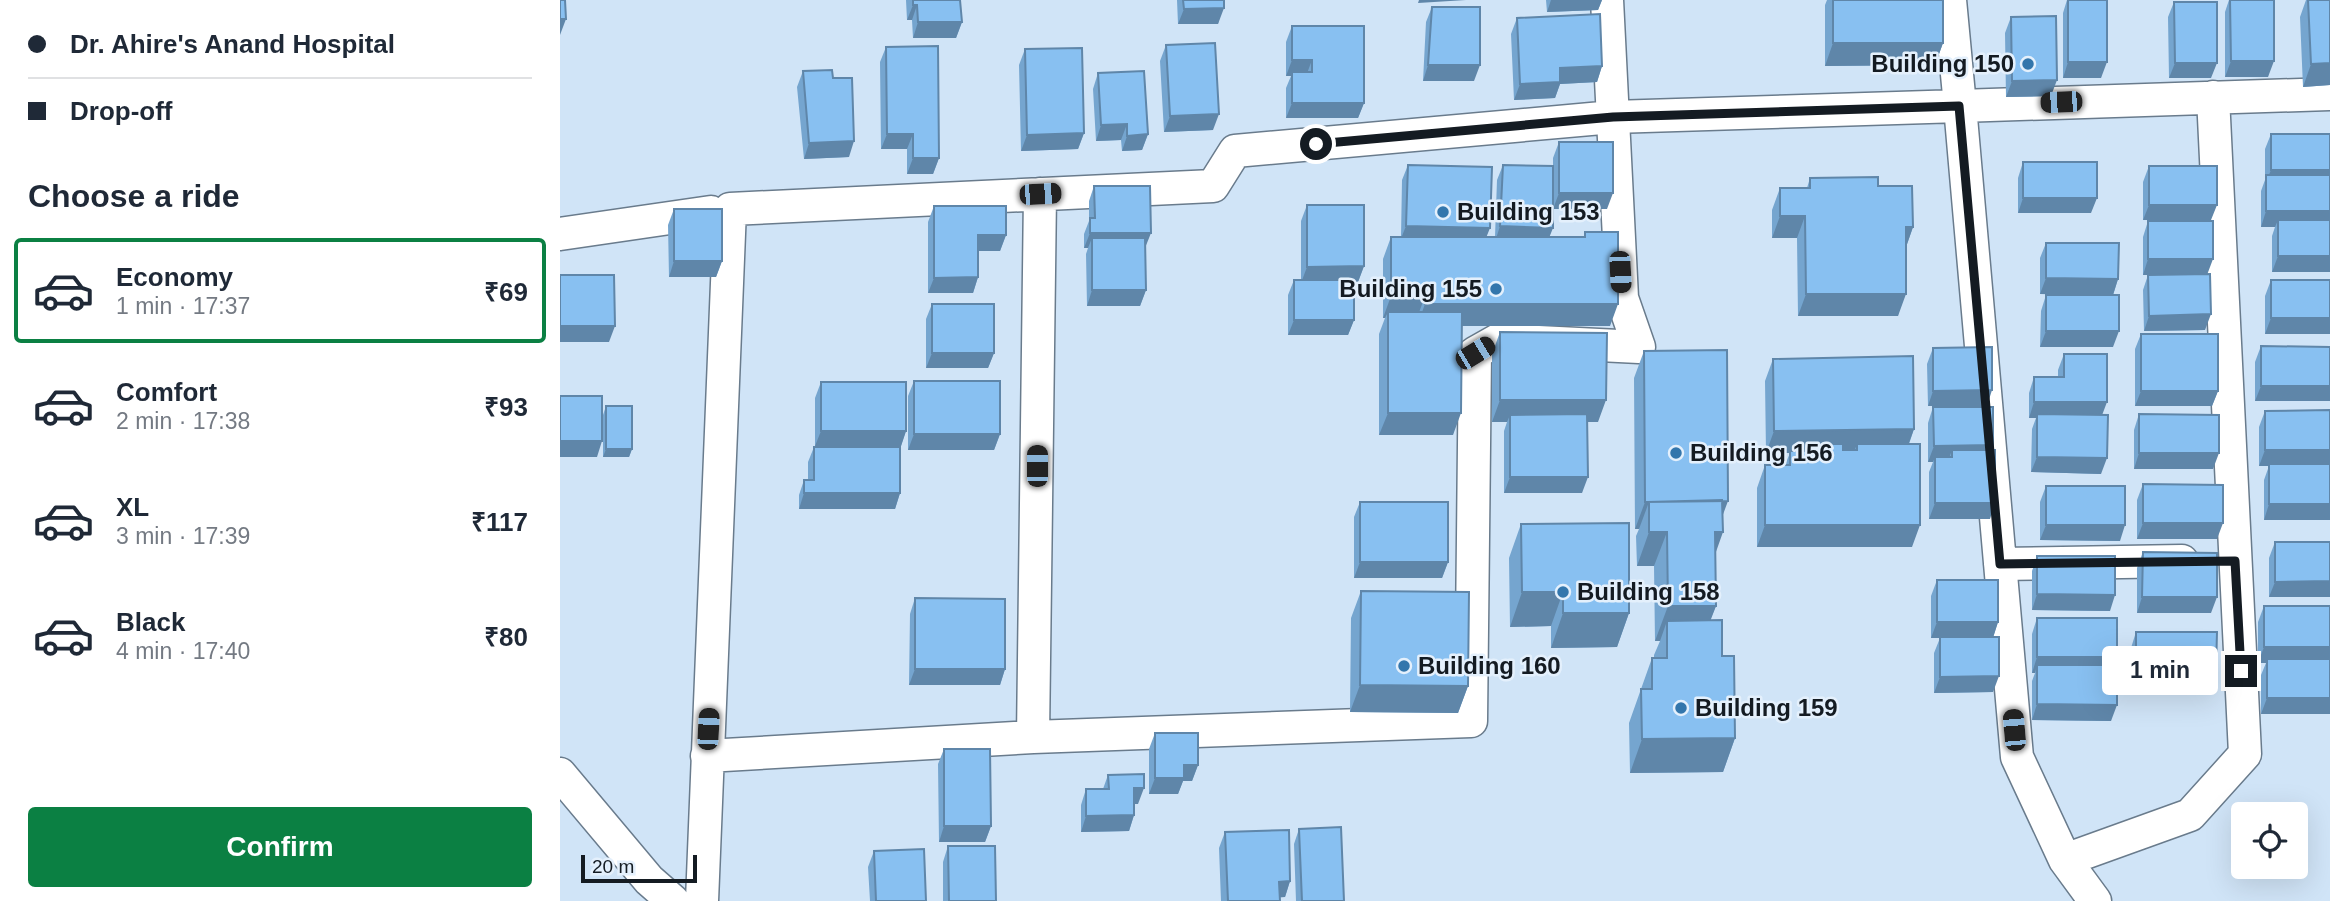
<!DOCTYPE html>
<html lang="en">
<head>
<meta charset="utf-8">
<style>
  body { margin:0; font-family:Arial,sans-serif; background:#f6f6f7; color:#1f2937; height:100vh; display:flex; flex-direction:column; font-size:26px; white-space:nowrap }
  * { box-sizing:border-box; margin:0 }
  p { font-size:23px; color:#747a83 }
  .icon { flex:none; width:38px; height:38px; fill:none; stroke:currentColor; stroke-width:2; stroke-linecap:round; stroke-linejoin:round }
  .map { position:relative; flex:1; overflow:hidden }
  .panel { display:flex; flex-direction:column; background:#fff; width:560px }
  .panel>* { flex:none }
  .guide { display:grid; align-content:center; height:154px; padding:0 28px; background:#fff }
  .tools { position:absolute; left:1671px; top:802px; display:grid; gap:14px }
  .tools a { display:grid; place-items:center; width:77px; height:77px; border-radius:7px; background:#fff; box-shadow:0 7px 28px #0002; font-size:35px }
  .scale { position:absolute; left:21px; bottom:18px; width:116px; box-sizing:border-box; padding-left:7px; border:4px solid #141b22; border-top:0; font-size:19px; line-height:24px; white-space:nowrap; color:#141b22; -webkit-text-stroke:5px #e4f0fc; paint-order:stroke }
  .end { position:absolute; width:32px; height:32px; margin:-16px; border:9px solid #141b22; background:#fff; box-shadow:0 0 0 4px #fff }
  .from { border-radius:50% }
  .bubble { position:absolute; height:49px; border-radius:7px; background:#fff; box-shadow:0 7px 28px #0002; font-size:23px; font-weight:800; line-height:49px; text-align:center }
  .car { position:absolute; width:21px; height:42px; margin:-21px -10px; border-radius:9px; box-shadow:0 0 5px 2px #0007; background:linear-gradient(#222 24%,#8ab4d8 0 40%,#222 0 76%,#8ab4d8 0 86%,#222 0) }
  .guide b { display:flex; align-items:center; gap:24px; height:66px; font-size:26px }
  .guide b+b { border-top:2px solid #e0e1e3 }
  .guide i { width:18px; height:18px; background:#1f2937 }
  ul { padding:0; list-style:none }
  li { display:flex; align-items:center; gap:21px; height:105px; margin:0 14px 10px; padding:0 14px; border:4px solid transparent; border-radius:7px }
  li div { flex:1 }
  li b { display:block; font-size:26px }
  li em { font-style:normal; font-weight:800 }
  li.active { border-color:#0b8043 }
  li>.icon { width:63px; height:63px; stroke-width:1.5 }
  h2 { padding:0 28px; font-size:32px; line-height:84px }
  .cta { display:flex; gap:14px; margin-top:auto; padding:14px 28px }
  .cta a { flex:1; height:80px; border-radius:7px; background:#0b8043; color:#fff; font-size:28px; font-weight:800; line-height:80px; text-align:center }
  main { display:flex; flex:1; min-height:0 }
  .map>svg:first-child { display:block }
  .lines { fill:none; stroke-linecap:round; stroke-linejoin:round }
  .street-casing { stroke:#697b8c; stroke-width:35 }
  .street { stroke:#fff; stroke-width:32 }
  .wall { fill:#75a5cf }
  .shaded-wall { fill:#5f86a9 }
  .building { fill:#88c0f1; stroke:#5f86a9; stroke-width:2 }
  .route { stroke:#141b22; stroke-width:9 }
  .poi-dot { fill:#3376ac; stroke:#e4f0fc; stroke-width:2.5 }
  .labels { text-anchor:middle; stroke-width:5; stroke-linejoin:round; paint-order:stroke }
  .poi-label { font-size:24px; font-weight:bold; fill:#141b22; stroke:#e4f0fc; text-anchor:start }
</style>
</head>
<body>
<main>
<section class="panel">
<div class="guide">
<b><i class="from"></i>Dr. Ahire's Anand Hospital</b>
<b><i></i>Drop-off</b>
</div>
<h2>Choose a ride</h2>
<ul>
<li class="active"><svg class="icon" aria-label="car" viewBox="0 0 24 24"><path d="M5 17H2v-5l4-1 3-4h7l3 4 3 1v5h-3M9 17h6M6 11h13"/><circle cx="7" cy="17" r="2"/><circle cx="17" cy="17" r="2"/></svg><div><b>Economy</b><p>1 min · 17:37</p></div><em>₹69</em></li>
<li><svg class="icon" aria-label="car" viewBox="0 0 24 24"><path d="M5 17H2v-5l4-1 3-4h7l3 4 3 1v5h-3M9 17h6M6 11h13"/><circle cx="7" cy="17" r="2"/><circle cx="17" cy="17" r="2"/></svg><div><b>Comfort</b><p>2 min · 17:38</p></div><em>₹93</em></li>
<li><svg class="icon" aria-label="car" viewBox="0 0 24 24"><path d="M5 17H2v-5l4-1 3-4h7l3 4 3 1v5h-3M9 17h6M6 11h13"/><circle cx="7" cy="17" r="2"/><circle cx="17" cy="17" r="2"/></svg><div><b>XL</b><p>3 min · 17:39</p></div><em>₹117</em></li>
<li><svg class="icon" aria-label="car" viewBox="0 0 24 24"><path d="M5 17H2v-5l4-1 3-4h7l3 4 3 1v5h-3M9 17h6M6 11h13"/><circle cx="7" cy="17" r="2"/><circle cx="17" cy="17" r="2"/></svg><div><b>Black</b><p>4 min · 17:40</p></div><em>₹80</em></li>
</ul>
<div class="cta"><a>Confirm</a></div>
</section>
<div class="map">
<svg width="1770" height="901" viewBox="0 0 1770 901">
  <rect width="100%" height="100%" fill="#d0e4f7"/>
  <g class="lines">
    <!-- street casing -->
    <g class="street-casing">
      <path id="street" d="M0 234 151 212
        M1440 564 1622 561
        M473 737 480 194
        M147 756 473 737 911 721 915 353 938 340 1079 347 1062 298 1047 0
        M0 774 89 880 113 901
        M1505 860 1630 815 1685 754 1653 97
        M142 901 170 209 653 186 675 151 1053 117 1400 106 1390 0
        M1535 901 1505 860 1457 757 1400 106 1770 94"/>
    </g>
    <!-- street -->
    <use href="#street" class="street"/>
  </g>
  <!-- wall -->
  <path class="wall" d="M346 0H400L402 22 396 38H353L352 20H347Z
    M617 0H664L658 24H618Z
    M986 0H1042L1038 10 987 12Z
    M1267 0H1383V43L1375 65 1265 66V5Z
    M1507 0H1547L1541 78H1503V13Z
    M1669 0H1714L1708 77H1665V12Z
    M1746 0H1770V85L1743 87 1740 17Z
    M1614 2 1651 78H1609L1608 17Z
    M872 7 914 81H863L866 22Z
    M1451 17 1491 96 1446 97 1445 33Z
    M957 18 1042 66 1037 82 1000 84 995 98 954 100 951 34Z
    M732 26 804 103 798 118H726V88L731 76H726V42Z
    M606 45 653 130 604 132 600 61Z
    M326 47 379 158 373 174H347V149H321L320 62Z
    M465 49 524 133 518 149 461 151 459 65Z
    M243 71 273 78 289 157 244 159 237 87Z
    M538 73 588 134 582 150 562 151 561 140 536 141 533 89Z
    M1711 134 1770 272H1712V236L1715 227H1701V191L1705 180V149Z
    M999 142 1047 209H993V158Z
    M1463 162 1531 213H1458V178Z
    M848 165 927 237H935L937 180 943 165 989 237H1024L1025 232 1050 326H902L893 435H819V334L825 318H823V259L831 237H841L842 180Z
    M1589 166 1651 220H1583V182Z
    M1250 178 1318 186 1353 227 1346 247 1338 316H1238L1237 238H1212V210L1220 188H1247Z
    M534 186 585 247 586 290 580 306H527L526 254 528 248H524V234L529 221V201Z
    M747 205 804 266 798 282H794V320L788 335H728V295L734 280H741V221Z
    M374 206 446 235 440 251H418V277L413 293H368V222Z
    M114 209 162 261 156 277H109L108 225Z
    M1588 221 1648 274 1645 330 1584 331 1583 290 1588 275H1583V237Z
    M1486 243 1558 279 1553 295 1480 294V258Z
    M1711 280 1770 334H1705V296Z
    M1486 295 1553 347H1480L1481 311Z
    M372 304 434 353 428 368H366V319Z
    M940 332 1038 422H1027L1022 493H944V431L947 422H932V354Z
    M1581 334 1658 391 1652 406H1575V349Z
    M1701 346 1770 401H1695V362Z
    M1373 348 1427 406H1368L1367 364Z
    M1084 351 1163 515 1155 554 1156 606 1150 620 1162 656 1175 738 1163 772 1070 773 1069 723 1092 658H1094V655L1100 641H1095L1094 566H1077L1076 536 1079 529H1075L1074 378Z
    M1504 354 1542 415 1541 474 1471 472 1472 429 1476 418H1469V393L1474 377H1498V370Z
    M1213 359 1354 429 1349 444 1352 547H1197V488L1205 465H1225L1230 453H1206L1205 381Z
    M354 381 440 434 434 450H348V396Z
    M261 382 346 431 341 446H255V398Z
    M46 406 72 449 69 457H43V415Z
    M1373 407 1433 445 1432 450 1430 519H1369V472L1373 462H1368V423Z
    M1705 411 1770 520H1704V480L1709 466H1699V427Z
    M1579 414 1653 469H1574V430Z
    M254 447 340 493 335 509H239V495L244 480H248V462Z
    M1583 484 1657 539H1577V500Z
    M1486 486 1560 541 1480 540V502Z
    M800 502 888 562 882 578H794V517Z
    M961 524 1069 613 1057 647 991 648V626L950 627 949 558Z
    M1715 542H1770V597H1709V558Z
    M1583 552 1651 613H1577V568Z
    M1477 556 1550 611 1472 610V571Z
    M1377 580 1438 622 1433 637V692L1374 693V653L1380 638H1371V596Z
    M801 591 908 686 898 713 790 712 791 618Z
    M355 598 445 669 440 685H349L350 614Z
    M1704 606H1770V714H1701V675L1706 663H1698V622Z
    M1477 618 1554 665 1551 721 1472 720V681L1475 673H1472V634Z
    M1576 632 1650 687H1571V648Z
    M595 733 638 765 632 781H623L618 794H589V749Z
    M384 749 431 826 425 842H379L378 764Z
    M548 775 578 804H574V815L569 831 521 832V805L526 789H543Z
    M739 829 784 901H736L734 844Z
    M665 832 730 881 725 897H720V901H661L659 848Z
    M388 846 436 901H383V862Z
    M314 851 366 901H310L308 867Z"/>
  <!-- shaded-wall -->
  <path class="shaded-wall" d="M859 0H906L858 3Z
    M991 0H1042L1038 10 987 12Z
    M353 5H357L352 20H347Z
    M664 8 658 24H618L624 9Z
    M0 19H6L0 35Z
    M358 22H402L396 38H353Z
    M1273 43H1383L1375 65 1265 66Z
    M732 60H752L746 76 732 72 731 76H726Z
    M1671 61H1714L1708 77H1665Z
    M1508 62H1547L1541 78H1503Z
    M1615 63H1657L1651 78H1609Z
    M1770 63V85L1743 87 1751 64Z
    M868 65H920L914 81H863Z
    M1042 66 1037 82 1000 84 995 98 954 100 960 84 1000 68Z
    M1497 80 1491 96 1446 97 1452 81Z
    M732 103H804L798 118H726Z
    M659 114 653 130 604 132 610 116Z
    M567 124 561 140 536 141 541 125Z
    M524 133 518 149 461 151 467 135Z
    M327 134H353L347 149H321Z
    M588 134 582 150 562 151 567 136Z
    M294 141 289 157 244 159 249 143Z
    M353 158H379L373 174H347Z
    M1711 170H1770V186L1706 182Z
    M999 193H1053L1047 209H993Z
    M1463 198H1537L1531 213H1458Z
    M1589 205H1657L1651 220H1583Z
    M1706 211H1770V227L1718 220 1715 227H1701Z
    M1220 216H1245L1237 238H1212Z
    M846 226 930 228 924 243 840 241Z
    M940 226 993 228 987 243 935 242Z
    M1346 227H1353L1345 250Z
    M530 233H591L585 248 532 238 528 248H524Z
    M418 235H446L440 251H412Z
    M1718 256H1770V272H1712Z
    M1588 259H1653L1647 275H1583Z
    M114 261H162L156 277H109Z
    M804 266 798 282 741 283 747 267Z
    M418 277 413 293H368L374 278Z
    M1486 278 1558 279 1553 295 1480 294Z
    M532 290H586L580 306H527Z
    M1246 294H1346L1338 316H1238Z
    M831 296H865L857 318 828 312 825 318H823Z
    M865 304H1058L1050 326H857Z
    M1651 314 1645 330 1584 331 1589 316Z
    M1711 318H1770V334H1705Z
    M734 320H794L788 335H728Z
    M0 326H55L49 342H0Z
    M1486 331H1559L1553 347H1480Z
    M372 353H434L428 368H366Z
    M1701 386H1770V401H1695Z
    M1432 390 1427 406H1368L1373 391Z
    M1581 391H1658L1652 406H1575Z
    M940 400H1046L1038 422H950V415L947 422H932Z
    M1474 402H1547L1541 418 1477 414 1476 418H1469Z
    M828 413H901L893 435H819Z
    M1354 429 1346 451 1297 444 1294 452 1244 444 1241 453H1206L1214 431Z
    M261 431H346L341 446H255Z
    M354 434H440L434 450H348Z
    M0 441H42L37 457H0Z
    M1433 445 1428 461 1392 457V450L1388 461 1375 457 1373 462H1368L1374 446Z
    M46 449H72L69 457H43Z
    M1705 450H1770V466H1699Z
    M1579 453H1659L1653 469H1574Z
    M1477 457 1547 458 1541 474 1471 472Z
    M950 477H1028L1022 493H944Z
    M244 493H340L335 509H239Z
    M1168 501 1158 528 1089 502 1079 529H1075L1085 502Z
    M1375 503H1435L1430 519H1369Z
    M1709 504H1770V520H1704Z
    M1583 523H1663L1657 539H1577Z
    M1205 525H1360L1352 547H1197Z
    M1486 525H1565L1560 541 1480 540Z
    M1089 532H1107L1094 566H1077Z
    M1155 532H1163L1151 566Z
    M800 562H888L882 578H794Z
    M1770 581V597H1709L1715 582Z
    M962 592H1003L991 626 950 627Z
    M1477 594 1555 595 1550 611 1472 610Z
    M1582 597H1657L1651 613H1577Z
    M1108 606H1156L1143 640 1107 621 1100 641H1095Z
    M1003 613H1069L1057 647 991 648Z
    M1377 622H1438L1433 638H1371Z
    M1704 647H1770V662L1707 659 1706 663H1698Z
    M1477 657H1557L1551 673 1477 665 1475 673H1472Z
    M355 669H445L440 685H349Z
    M1576 671H1656L1650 687H1571Z
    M1439 676 1433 692 1374 693 1380 677Z
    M800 685 908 686 898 713 790 712Z
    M1707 698H1770V714H1701Z
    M1477 704 1557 705 1551 721 1472 720Z
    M1175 738 1163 772 1070 773 1082 739Z
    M624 765H638L632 781H623L618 794H589L595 778Z
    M574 788H584L578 804H569Z
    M574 815 569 831 521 832 526 816Z
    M384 826H431L425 842H379Z
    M730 881 725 897 713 898 719 882Z"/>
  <!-- building -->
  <path class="building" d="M0 0H5L6 19H0Z
    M353 0H400L402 22H358L357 5H353Z
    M623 0H664V8L624 9Z
    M1273 0H1383V43H1273Z
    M1508 0H1547V62H1508Z
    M1670 0H1714V61H1671Z
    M1748 0H1770V63L1751 64Z
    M1614 2H1657V63H1615Z
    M872 7H920V65H868Z
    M1040 14 1042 66 1000 68V82L960 84 957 18Z
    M1496 16 1497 80 1452 81 1451 17Z
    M732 26H804V103H732V72H752V60H732Z
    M655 43 659 114 610 116 606 45Z
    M378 46 379 158H353V134H327L326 47Z
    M522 48 524 133 467 135 465 49Z
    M272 70 273 78H292L294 141 249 143 243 71Z
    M584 71 588 134 567 136V124L541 125 538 73Z
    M1711 134H1770V170H1711Z
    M999 142H1053V193H999Z
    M1463 162H1537V198H1463Z
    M848 165 932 167 930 228 846 226Z
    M943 165 993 166V228L940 226Z
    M1589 166H1657V205H1589Z
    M1706 175H1770V211H1706Z
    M1318 177V186H1352L1353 227H1346V294H1246L1245 216H1220V188H1250V178Z
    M534 186H590L591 233H530V218H535Z
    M747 205H804V266L747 267Z
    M374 206H446V235H418V277L374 278Z
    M114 209H162V261H114Z
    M1718 220H1770V256H1718Z
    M1588 221H1653V259H1588Z
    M1025 232H1058V304H865V296H831V237H1025Z
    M532 238H585L586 290H532Z
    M1486 243H1559L1558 279 1486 278Z
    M1650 274 1651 314 1589 316 1588 275Z
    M0 275H54L55 326H0Z
    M734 280H794V320H734Z
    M1711 280H1770V318H1711Z
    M1486 295H1559V331H1486Z
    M372 304H434V353H372Z
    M828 312H902L901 413H828Z
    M940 332 1047 333 1046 400H940Z
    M1581 334H1658V391H1581Z
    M1701 346 1770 347V386H1701Z
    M1432 347V390L1373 391V348Z
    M1167 350 1168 501 1085 502 1084 351Z
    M1504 354H1547V402H1474V377H1504Z
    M1353 356 1354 429 1214 431 1213 359Z
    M354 381H440V434H354Z
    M261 382H346V431H261Z
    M0 396H42V441H0Z
    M46 406H72V449H46Z
    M1373 407H1433V445L1374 446Z
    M1770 410V450H1705V411Z
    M1027 414 1028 477H950V415Z
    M1477 414 1548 415 1547 458 1477 457Z
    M1579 414 1659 415V453H1579Z
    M1244 444H1283V450H1297V444H1360V525H1205V465H1230V451H1244Z
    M254 447H340V493H244V480H254Z
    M1392 450H1435V503H1375V457H1392Z
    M1709 464H1770V504H1709Z
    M1583 484 1663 485V523H1583Z
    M1486 486H1565V525H1486Z
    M1162 500 1163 532H1155L1156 606H1108L1107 532H1089V502Z
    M800 502H888V562H800Z
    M1069 523V613H1003V592H962L961 524Z
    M1715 542H1770V581L1715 582Z
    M1583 552 1657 553V597H1582Z
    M1477 556H1555V595L1477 594Z
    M1377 580H1438V622H1377Z
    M801 591 909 592 908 686 800 685Z
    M355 598 445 599V669H355Z
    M1704 606H1770V647H1704Z
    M1477 618H1557V657H1477Z
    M1162 620V656H1174L1175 738 1082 739 1081 689H1092V658H1107V621Z
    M1576 632H1657L1656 671H1576Z
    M1380 637H1439V676L1380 677Z
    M1707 659H1770V698H1707Z
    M1477 665H1557V705L1477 704Z
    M595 733H638V765H624V778H595Z
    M384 749H430L431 826H384Z
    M584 774V788H574V815L526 816V789H549L548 775Z
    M781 827 784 901H742L739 829Z
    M729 830 730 881 719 882 720 901H668L665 832Z
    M388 846H435L436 901H389Z
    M364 849 366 901H316L314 851Z"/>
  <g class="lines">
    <!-- route -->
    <path class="route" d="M756 144 1053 117 1399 106 1440 564 1675 561 1681 671"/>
  </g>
  <!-- markers -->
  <g class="poi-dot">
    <circle cx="1468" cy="64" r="7"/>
    <circle cx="883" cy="212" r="7"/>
    <circle cx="936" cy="289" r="7"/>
    <circle cx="1116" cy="453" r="7"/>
    <circle cx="1003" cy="592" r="7"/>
    <circle cx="844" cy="666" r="7"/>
    <circle cx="1121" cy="708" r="7"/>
  </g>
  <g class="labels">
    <!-- poi labels -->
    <g class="poi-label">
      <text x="1454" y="72" text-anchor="end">Building 150</text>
      <text x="897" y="220">Building 153</text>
      <text x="922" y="297" text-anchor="end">Building 155</text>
      <text x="1130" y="461">Building 156</text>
      <text x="1017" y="600">Building 158</text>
      <text x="858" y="674">Building 160</text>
      <text x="1135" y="716">Building 159</text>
    </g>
  </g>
</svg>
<div class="tools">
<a><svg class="icon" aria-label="locate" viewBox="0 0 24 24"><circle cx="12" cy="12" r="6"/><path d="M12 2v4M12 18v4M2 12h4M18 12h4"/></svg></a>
</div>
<div class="scale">20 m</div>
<i class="end from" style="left:756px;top:144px"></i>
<i class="end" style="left:1681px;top:671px"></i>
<div class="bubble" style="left:1542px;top:646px;width:116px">1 min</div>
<i class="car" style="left:1501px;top:102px;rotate:268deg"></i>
<i class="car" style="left:480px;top:194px;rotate:87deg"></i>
<i class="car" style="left:1060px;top:272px;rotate:177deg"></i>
<i class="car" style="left:915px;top:353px;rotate:59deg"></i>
<i class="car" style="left:477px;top:466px;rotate:0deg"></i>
<i class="car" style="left:148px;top:729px;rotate:3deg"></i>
<i class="car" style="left:1454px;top:730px;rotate:355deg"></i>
</div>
</main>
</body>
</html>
